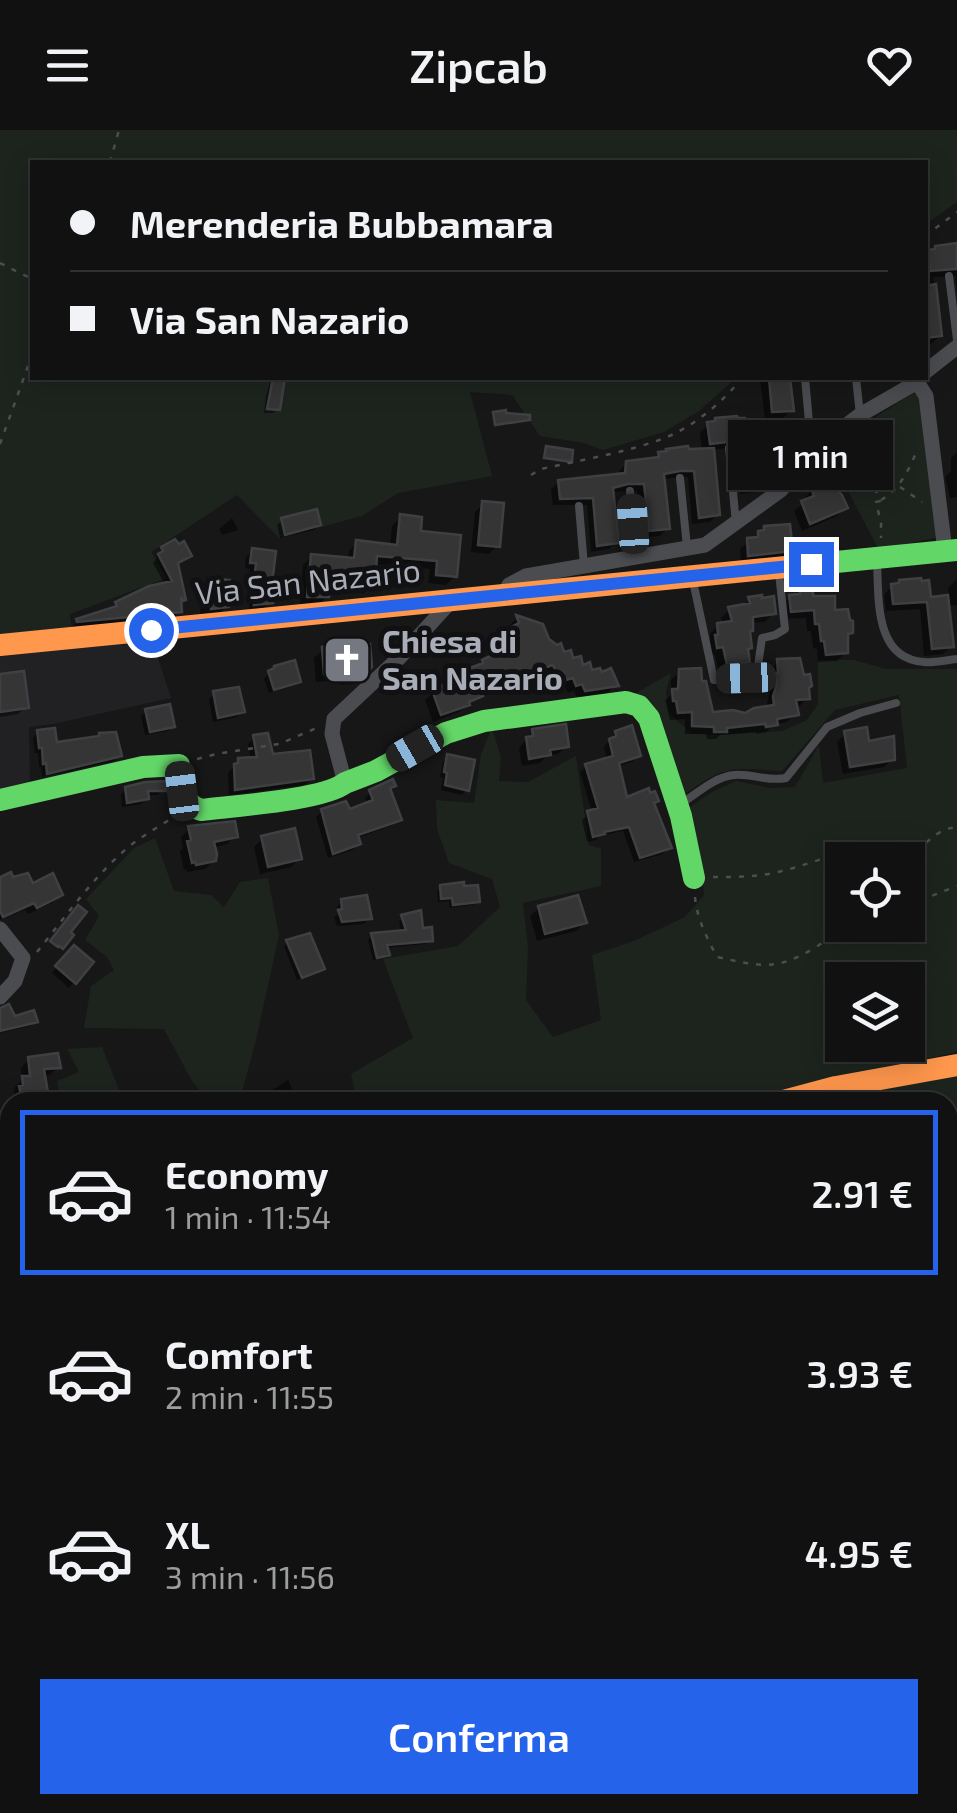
<!DOCTYPE html>
<html lang="it">
<head>
<meta charset="utf-8">
<style>
  body { margin:0; font-family:"Exo 2",sans-serif; background:#1e1f1f; color:#f1f3f6; height:100vh; display:flex; flex-direction:column; font-size:38px; white-space:nowrap }
  * { box-sizing:border-box; margin:0 }
  p { font-size:32px; color:#9c9d9f }
  .icon { flex:none; width:55px; height:55px; fill:none; stroke:currentColor; stroke-width:2; stroke-linecap:round; stroke-linejoin:round }
  .map { position:relative; flex:1; overflow:hidden }
  .sheet { position:absolute; left:0px; top:962px; width:958px; height:722px; display:flex; flex-direction:column; background:#111; border-radius:30px 30px 0 0; box-shadow:0 5px 25px #0003,0 0 0 2px #303131 }
  .sheet>* { flex:none }
  .banner { position:absolute; left:30px; top:30px; width:898px; height:220px; border-radius:0px; box-shadow:0 5px 25px #0003,0 0 0 2px #303131; display:grid; align-content:center; height:220px; padding:0 40px; background:#111 }
  .fabs { position:absolute; left:825px; top:712px; display:grid; gap:20px }
  .fabs a { display:grid; place-items:center; width:100px; height:100px; border-radius:0px; background:#111; box-shadow:0 5px 25px #0003,0 0 0 2px #303131; font-size:50px }
  .end { position:absolute; width:45px; height:45px; margin:-22px; border:12px solid #2563eb; background:#fff; box-shadow:0 0 0 5px #fff }
  .from { border-radius:50% }
  .bubble { position:absolute; height:70px; border-radius:0px; background:#111; box-shadow:0 5px 25px #0003,0 0 0 2px #303131; font-size:32px; font-weight:600; line-height:70px; text-align:center }
  .car { position:absolute; width:30px; height:60px; margin:-30px -15px; border-radius:12px; box-shadow:0 0 8px 2px #0007; background:linear-gradient(#222 24%,#8ab4d8 0 40%,#222 0 76%,#8ab4d8 0 86%,#222 0) }
  .banner b { display:flex; align-items:center; gap:35px; height:95px; font-size:38px }
  .banner b+b { border-top:2px solid #303131 }
  .banner i { width:25px; height:25px; background:#f1f3f6 }
  ul { padding:18px 0 0; list-style:none }
  li { display:flex; align-items:center; gap:30px; height:165px; margin:0 20px 15px; padding:0 20px; border:5px solid transparent; border-radius:0px }
  li div { flex:1 }
  li b { display:block; font-size:38px }
  li em { font-style:normal; font-weight:600 }
  li.selected { border-color:#2563eb }
  li>.icon { width:90px; height:90px; stroke-width:1.5 }
  .button { display:flex; gap:20px; margin-top:auto; padding:20px 40px }
  .button a { flex:1; height:115px; border-radius:0px; background:#2563eb; color:#fff; font-size:40px; font-weight:600; line-height:115px; text-align:center }
  header { display:flex; justify-content:space-between; align-items:center; height:130px; padding:0 40px; background:#111; font-size:45px; font-weight:600 }
  .map>svg:first-child { display:block }
  .built { fill:#212123 }
  .green { fill:#1d241e; fill-rule:evenodd }
  .shadow { fill:#0007 }
  .lines { fill:none; stroke-linecap:round; stroke-linejoin:round }
  .stream { stroke:#2a3239; stroke-width:5 }
  .building { fill:#353536; stroke:#3f4043; stroke-width:2.5 }
  .path { stroke:#4d4e52; stroke-width:2.5; stroke-dasharray:5 8; stroke-linecap:butt }
  .lane { stroke:#4b4c50; stroke-width:8 }
  .street { stroke:#4b4c50; stroke-width:15 }
  .fast { stroke:#63d668; stroke-width:22 }
  .slow { stroke:#ff974d; stroke-width:22 }
  .route { stroke:#2563eb; stroke-width:12 }
  .labels { text-anchor:middle; stroke-width:10; stroke-linejoin:round; paint-order:stroke }
  .street-label { font-size:32px; fill:#a8adb8; stroke:#111113 }
  .poi-label { font-size:32px; font-weight:bold; fill:#a8adb8; stroke:#111113; text-anchor:start }
</style>
</head>
<body>
<header><svg class="icon" aria-label="menu" viewBox="0 0 24 24"><path d="M4 6h16M4 12h16M4 18h16"/></svg>Zipcab<svg class="icon" aria-label="heart" viewBox="0 0 24 24"><path d="M12 20l-8-8c-3-5 5-10 8-4 3-6 11-1 8 4z"/></svg></header>
<div class="map">
<svg width="957" height="1683" viewBox="0 0 957 1683">
  <rect width="100%" height="100%" fill="#171717"/>
  <!-- built -->
  <path class="built" d="M152 510 171 568 53 594 29 597 30 656 0 662V525Z"/>
  <!-- green -->
  <path class="green" d="M0 0H957V72L925 95V32H32V248H736L699 281 664 302 603 320 584 313 540 306 512 265 470 262 492 346 398 363 362 386 279 408 237 365 151 422 167 448 70 484 72 501 0 507Z
    M913 263 918 265 939 407 879 420 848 361 819 335 876 287Z
    M818 530H854L886 539H957V922L836 950 759 972H336L356 966 351 944 413 908 383 829 458 816 500 777 492 749 449 733 437 699 436 670 474 673 481 624 492 598 501 627 499 651 528 652 576 626 589 715 601 719V756L523 773 528 817 526 870 553 907 601 890 592 825 634 811 685 787 704 765 699 715 687 679 712 662 736 651 770 658 795 657 819 615 823 653 907 638 899 565 835 580 782 641C733 638 725 634 684 665L631 566 671 543 666 562 669 583 692 604 718 605 782 601 807 590 818 574ZM842 730H908V795H842ZM842 850H908V915H842Z
    M155 708 174 761 211 765 224 777 240 752 268 748 279 805 256 910 242 962 222 972H205L206 968 192 951 164 899 84 898 91 856 114 840 107 827 85 810 99 786 86 769 134 718Z
    M102 917 124 972H61L57 951 79 942 67 919Z
    M957 946V1008L948 1009V972H835L834 967Z
    M10 984V1071L0 1070V1010Z
    M957 1027V1683H236L257 1678 258 1675H948V1028Z
    M95 1675H175L178 1683H80L78 1680Z"/>
  <!-- shadow -->
  <path class="shadow" d="M957 118V163L955 146 933 147 940 206 931 214 925 215V126L929 122Z
    M271 248H282L278 279 273 283H264L266 266Z
    M760 248H788L792 280 783 288 765 290Z
    M708 295 745 308 766 354 758 362 740 364 735 317 711 320 718 384 710 392 692 394 688 347 662 349 668 398 660 406 643 407 637 361 611 362 616 412 609 419 591 422 587 375H553L551 359 559 352 619 346V341L627 333 653 331 660 324 702 321 700 303Z
    M957 322V367L950 368 945 347 951 341V328Z
    M812 360 845 378 837 386 802 401 794 381 805 372 804 369Z
    M483 374 498 415 489 424 471 422 475 382Z
    M401 387 418 403 455 446 446 455 428 453 430 439 374 434 372 454 364 463 328 459 327 466 318 475H300L303 435 312 426 348 430 349 421 357 413 390 417 392 396Z
    M232 388 238 400 222 405 219 399Z
    M282 390 319 395 314 400 280 408 277 395Z
    M765 399 790 420 782 429 741 433 740 419Z
    M162 419 189 426 176 435 183 469 179 473 180 481 173 487 71 498 78 491 108 481 116 474 165 455 153 433 157 428 156 426Z
    M253 421 270 472 263 479 249 480 250 469H248L250 439 245 438 246 427Z
    M957 449V475L947 476 951 516 943 524 924 526 920 479 886 481 884 465 892 456 929 470 949 467 948 458Z
    M212 451 226 476 215 488 200 489 201 462Z
    M801 463 851 502 846 507V522L837 531 818 532 817 519 813 518 811 501H807L806 488 783 489 782 476 790 467H797Z
    M750 469 773 483 765 492 751 493 746 521 748 532 739 540 719 542 715 525H710L708 515 710 513V504L718 495 723 494 721 488 729 480 741 477Z
    M517 488 542 496 547 511 562 526 591 544 616 555 607 563 577 568 574 561 568 563 564 555 557 557 554 549 548 551 545 542 521 549 515 547 501 552 459 582 433 592 425 570 434 562 453 553 483 532 500 524 496 512 511 500 509 496Z
    M323 520 370 537 352 554 340 555V550L316 552 314 528Z
    M778 532 807 568 799 577H794L796 584 787 592 773 595 766 602 757 604 756 602 720 605 716 609H707L706 604H685V589L670 590 665 570 671 565V550L680 542 711 585H746L766 579 769 563 768 554 771 551 770 540Z
    M269 543 298 551 293 556 269 563 264 549Z
    M0 547 26 577 18 584 0 587Z
    M215 564 242 582 237 587 213 592 209 569Z
    M147 581 173 596 168 601 145 605 141 586Z
    M533 601 567 616 558 624 547 626 540 633 522 636 519 618Z
    M38 602 55 615 119 626 114 631 42 647 41 637H39L38 623H35L33 608Z
    M616 603 638 625 632 632 617 636 626 670 656 671 652 675 669 718 663 724 634 732 623 701 599 706 596 710 587 712 582 690 592 682 580 642 587 636 607 630 604 617Z
    M846 603 867 614 892 629 884 637 843 644 837 612Z
    M255 607 271 626 312 648 305 655 229 665 228 643 239 631 251 630 248 614Z
    M448 627 467 659 462 665 441 660 443 648 440 647 443 632Z
    M126 659 163 660 158 665H146L147 668 141 674 122 677 121 664Z
    M388 660 399 689 393 695 357 708 358 714 353 720 328 728 316 687 322 681 349 682 367 675 365 668 371 662Z
    M190 698 235 706 227 714 213 718 214 730 205 739 187 742 186 739 184 740 180 721 183 718 181 707Z
    M262 709 299 729 291 737 260 744 254 717Z
    M0 750 32 756 60 765 52 773 28 784 25 780 0 790Z
    M441 757 477 771 473 775 450 778 449 771 438 772 437 762Z
    M342 771 369 788 364 794 337 796 334 787 338 784 337 777Z
    M539 778 584 793 576 801 537 811 530 786Z
    M403 787 430 810 426 814 385 818 388 824 384 828 373 830 368 810 372 806 402 803 399 792Z
    M288 812 322 839 318 843 297 850 284 816Z
    M74 818 91 832 69 858 52 843Z
    M0 880 14 889 35 891 30 896 0 903Z
    M29 929 58 937 50 945 43 946 46 968 42 972H13L15 957 22 950 21 938Z
    M288 950 293 962 288 967 274 972 269 962Z
    M166 963 172 970 188 965 192 972H156Z
    M0 1083 10 1086V1132L0 1130Z
    M0 1249 6 1254H10V1298L0 1293Z
    M0 1310H10V1417L7 1419 0 1405Z"/>
  <g class="lines">
    <!-- stream -->
    <path class="stream" d="M948 1170 957 1172"/>
  </g>
  <!-- building -->
  <path class="building" d="M957 113V139L930 141 928 120 935 119V116Z
    M936 154 942 206 925 208V156Z
    M273 248H285L280 280 267 279Z
    M769 248H790L794 281 772 282Z
    M506 280V283L530 285V290L495 295 493 282Z
    M737 286 738 288H745L747 305 764 303 769 355 748 357 743 310 710 314 707 292 715 291V288Z
    M546 316 573 320 572 332 544 328Z
    M688 316 689 319 714 318 720 385 699 388 694 341H680L664 344 670 399 649 401 644 354H628L613 358 619 413 597 416 593 368 560 369 558 350 625 343 626 331 659 327 658 322 667 321 666 319Z
    M826 348 842 365 848 378 810 394 801 371 814 366 811 358Z
    M482 371 504 373 500 417 478 415Z
    M317 379 321 395 285 405 281 388Z
    M400 384 422 387 421 401 461 405 457 447 436 445 437 431 377 426 375 455 331 451 329 467H307L311 424 354 428 356 410 397 415Z
    M790 394 793 421 748 426 747 408 758 407V401L764 400V396Z
    M175 409 179 414 184 411 192 426 178 433 186 470 183 471 181 467 182 482 77 492 76 489 117 476 115 472 149 456 172 451 158 424 163 421 161 417Z
    M252 418 276 421 271 462H273V473L254 475 256 463H253L256 433H250Z
    M211 448 230 450 229 477 211 479Z
    M921 448 922 451 929 450 931 467 948 465 954 517 932 519 927 472 893 474 891 454 899 453V450Z
    M800 460 813 461V466H835V480L848 479 850 490 853 491V503L848 504V523L826 525 824 511H821L819 494H815L814 480 791 482 789 465 800 464Z
    M762 465V468L774 466 776 484 753 487V501H750L752 518 748 519 750 533 727 535 723 517 717 518 715 505H718L717 493 732 491 728 477 750 473 748 467Z
    M516 485 543 494 549 509 557 515 561 513 564 522 571 520 573 528 581 526 583 535 590 532 592 540 600 538 602 542 611 538 619 556 585 561 582 554 576 556 573 548 566 550 563 542 557 544 553 535 531 542 525 540 506 547 507 550 494 555 495 558 482 563 483 566 469 572 470 575 441 585 432 560 459 548 458 545 471 541 470 538 483 533 482 530 509 517 503 501 519 493Z
    M370 514 372 537 363 546 348 548 347 542 324 544 322 517Z
    M800 528 804 545 810 544 812 556 809 558 810 569 796 570 799 585 777 589 778 595 766 597 765 594 727 598V602H714V597L692 596V582L678 583 676 571H673L672 559H678L679 539 701 538 702 551H706L713 582 733 580 745 583 754 578 774 575 773 566 777 553 775 543H778L777 529Z
    M295 530 301 552 274 560 268 541 274 538V536Z
    M24 541 29 578 0 582V544Z
    M239 557 245 582 218 588 213 561Z
    M170 574 175 597 150 602 145 579Z
    M566 594 569 617 550 620 551 625 529 629 526 607 533 606 532 599Z
    M632 595 641 626 619 633 627 667 649 658 650 663 655 661 659 671 654 673 672 718 640 728 629 697 604 702 605 704 593 707 587 681 598 678 585 634 613 626 609 609 616 606 615 601Z
    M867 597 869 611 894 606 895 630 850 637 844 601Z
    M55 598 57 612 99 606V603L116 602 122 626 47 644 46 633 43 634 42 618H39L37 600Z
    M268 603 273 624 310 620 314 649 235 660 234 634 238 633V628L257 627 253 605Z
    M447 624 475 630 469 661 445 655 447 643 444 642Z
    M393 649 396 656 390 658 402 690 358 705 361 714 333 724 321 679 346 671 350 679 373 670 369 660Z
    M165 651 166 661H148L149 669 127 673 125 657 145 652Z
    M235 691 238 707 214 712 217 724 216 731 196 735 195 732 192 733 187 711 191 710 188 696Z
    M295 698 302 729 268 737 261 706Z
    M11 742 13 747 28 743 33 753 53 743 63 765 37 778 34 773 3 787 0 781V747Z
    M464 752V756L478 755 480 772 453 775 452 768 441 769 440 755Z
    M367 765 372 789 342 792 338 780 342 779 341 769Z
    M578 765 587 793 545 804 538 776Z
    M78 775 87 782 71 802 74 805 63 819 59 816 58 817 50 811Z
    M421 780 423 798 432 797 433 811 387 815 390 825 377 828 371 803 406 800 401 785Z
    M310 803 325 839 302 848 286 810Z
    M74 815 94 832 76 854 55 836Z
    M9 874 15 886 34 880 38 892 0 901V878Z
    M58 923 61 938 44 939 49 969 22 970 19 956 23 955 22 946H30L28 927Z"/>
  <g class="lines">
    <!-- path -->
    <path class="path" d="M110 32 119 0
      M925 106 957 82
      M0 133 32 149
      M0 314 32 225
      M842 319C863 336 871 346 880 371L876 372 881 393V408
      M531 345 541 339C581 330 624 323 662 309 692 298 723 272 742 248
      M900 357 922 372
      M881 370C900 359 908 341 917 321
      M197 629 216 624 279 614 319 597
      M713 747C736 747 760 747 782 741 807 735 831 724 857 721 873 718 888 727 903 726 923 724 929 700 957 697
      M695 767C697 789 707 808 717 827 760 836 775 842 816 817 827 810 837 801 848 795
      M908 775 957 756
      M37 822C65 787 92 749 126 719 140 707 157 698 172 688
      M10 1324 7 1325 10 1347
      M9 1683 12 1675
      M509 1683 517 1675"/>
    <!-- lane -->
    <path class="lane" d="M949 146 957 210
      M805 248 810 303 816 318
      M856 248 860 285
      M729 318 736 394
      M680 348 687 417
      M630 361 635 427
      M579 376 584 436
      M877 432C879 469 874 529 924 532 935 533 946 530 957 529
      M693 451 714 550 746 549 757 543 762 508 775 505 785 499 779 443
      M682 673C698 663 714 647 734 645 752 643 767 652 786 648L827 597 860 583 896 573"/>
    <!-- street -->
    <path class="street" d="M925 242 957 217
      M912 255H919L926 266 945 421
      M503 465 509 455 526 446 705 415 781 360 816 318 860 285 912 255 920 248
      M345 653 332 604 334 589 400 527 452 470
      M0 799 23 828 15 851 0 867
      M948 1018 957 1016
      M0 1202 10 1201
      M0 1214 10 1241
      M0 1297 10 1296"/>
    <!-- fast -->
    <path class="fast" d="M816 434 957 420
      M0 670 143 637 179 635C180 656 179 672 201 680 232 676 324 670 345 653L376 641 446 603 484 591 626 572 639 576 649 588 681 686 694 748"/>
    <!-- slow -->
    <path class="slow" d="M0 515 816 434
      M780 972 836 957 957 935
      M0 1138H10"/>
  </g>
  <g class="lines">
    <!-- route -->
    <path class="route" d="M151 500 811 434"/>
  </g>
  <!-- icons -->
  <defs>
    <g id="church-square" transform="scale(2.5)"><rect x="-9" y="-9" width="18" height="18" rx="4" fill="#757880" stroke="#111113"/><path d="M-1.2-6h2.4v3.5h3.3v2.4h-3.3V6h-2.4V-.1h-3.3v-2.4h3.3Z" fill="#fff"/></g>
  </defs>
  <g fill-rule="evenodd">
    <use href="#church-square" x="347" y="530"/>
  </g>
  <g class="labels">
    <!-- street labels -->
    <g class="street-label">
      <text transform="translate(308 452) rotate(-6)" y="11">Via San Nazario</text>
    </g>
    <!-- poi labels -->
    <g class="poi-label">
      <text x="382" y="523">Chiesa di<tspan x="382" dy="37">San Nazario</tspan></text>
    </g>
  </g>
</svg>
<div class="fabs">
<a><svg class="icon" aria-label="locate" viewBox="0 0 24 24"><circle cx="12" cy="12" r="6"/><path d="M12 2v4M12 18v4M2 12h4M18 12h4"/></svg></a>
<a><svg class="icon" aria-label="layers" viewBox="0 0 24 24"><path d="M12 4l9 5-9 5-9-5zM3 14l9 5 9-5"/></svg></a>
</div>
<i class="end from" style="left:151px;top:500px"></i>
<i class="end" style="left:811px;top:434px"></i>
<div class="bubble" style="left:728px;top:290px;width:165px">1 min</div>
<i class="car" style="left:633px;top:394px;rotate:356deg"></i>
<i class="car" style="left:746px;top:548px;rotate:268deg"></i>
<i class="car" style="left:415px;top:618px;rotate:240deg"></i>
<i class="car" style="left:182px;top:661px;rotate:353deg"></i>
<div class="banner">
<b><i class="from"></i>Merenderia Bubbamara</b>
<b><i></i>Via San Nazario</b>
</div>
<section class="sheet">
<ul>
<li class="selected"><svg class="icon" aria-label="car" viewBox="0 0 24 24"><path d="M5 17H2v-5l4-1 3-4h7l3 4 3 1v5h-3M9 17h6M6 11h13"/><circle cx="7" cy="17" r="2"/><circle cx="17" cy="17" r="2"/></svg><div><b>Economy</b><p>1 min · 11:54</p></div><em>2.91 €</em></li>
<li><svg class="icon" aria-label="car" viewBox="0 0 24 24"><path d="M5 17H2v-5l4-1 3-4h7l3 4 3 1v5h-3M9 17h6M6 11h13"/><circle cx="7" cy="17" r="2"/><circle cx="17" cy="17" r="2"/></svg><div><b>Comfort</b><p>2 min · 11:55</p></div><em>3.93 €</em></li>
<li><svg class="icon" aria-label="car" viewBox="0 0 24 24"><path d="M5 17H2v-5l4-1 3-4h7l3 4 3 1v5h-3M9 17h6M6 11h13"/><circle cx="7" cy="17" r="2"/><circle cx="17" cy="17" r="2"/></svg><div><b>XL</b><p>3 min · 11:56</p></div><em>4.95 €</em></li>
</ul>
<div class="button"><a>Conferma</a></div>
</section>
</div>
</body>
</html>
